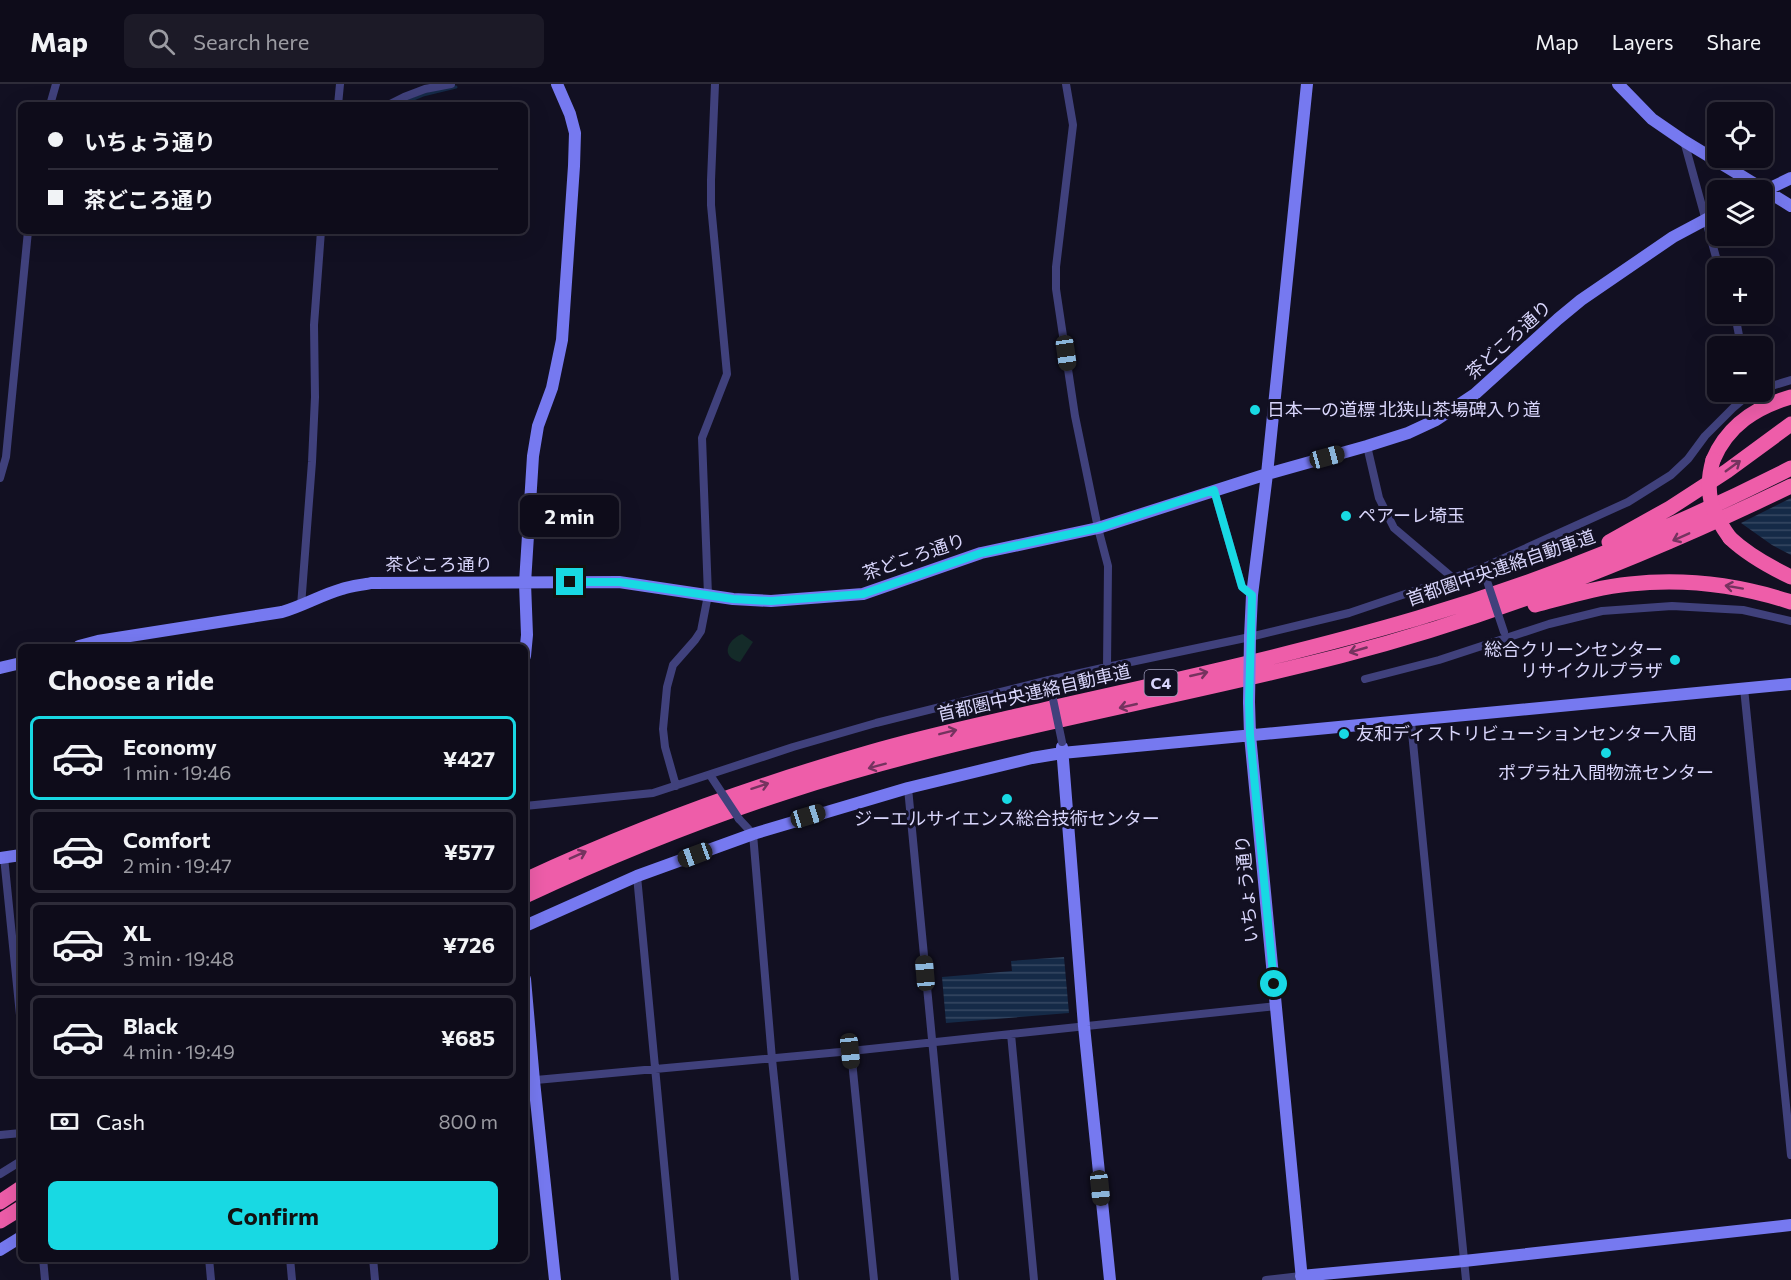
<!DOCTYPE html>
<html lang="en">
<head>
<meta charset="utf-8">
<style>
  body { margin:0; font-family:Commissioner,"Noto Sans JP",sans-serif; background:#1c1a27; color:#f1f3f6; height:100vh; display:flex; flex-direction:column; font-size:22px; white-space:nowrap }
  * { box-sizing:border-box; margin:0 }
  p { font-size:20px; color:#9b9ba2 }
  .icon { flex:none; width:33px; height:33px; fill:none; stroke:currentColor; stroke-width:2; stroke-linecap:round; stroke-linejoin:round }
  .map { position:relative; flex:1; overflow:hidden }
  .side { position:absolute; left:18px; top:560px; width:510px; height:618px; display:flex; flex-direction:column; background:#0e0c1a; border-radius:9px; box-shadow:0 6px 24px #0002,0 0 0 2px #2e2c39 }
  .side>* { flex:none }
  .hud { position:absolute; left:18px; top:18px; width:510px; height:132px; border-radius:9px; box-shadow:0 6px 24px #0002,0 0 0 2px #2e2c39; display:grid; align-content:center; height:132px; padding:0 30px; background:#0e0c1a }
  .controls { position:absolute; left:1707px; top:18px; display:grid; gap:12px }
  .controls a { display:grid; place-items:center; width:66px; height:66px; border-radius:9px; background:#0e0c1a; box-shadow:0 6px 24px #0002,0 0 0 2px #2e2c39; font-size:30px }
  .end { position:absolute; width:27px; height:27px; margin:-14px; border:8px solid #18d9e3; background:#111; box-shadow:0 0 0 3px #111 }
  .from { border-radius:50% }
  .bubble { position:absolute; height:42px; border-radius:9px; background:#0e0c1a; box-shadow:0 6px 24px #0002,0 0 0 2px #2e2c39; font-size:20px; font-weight:700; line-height:42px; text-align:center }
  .car { position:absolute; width:18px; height:36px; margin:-18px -9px; border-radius:8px; box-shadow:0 0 4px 2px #0007; background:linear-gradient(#222 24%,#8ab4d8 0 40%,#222 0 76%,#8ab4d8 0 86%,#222 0) }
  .hud b { display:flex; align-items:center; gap:21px; height:57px; font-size:22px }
  .hud b+b { border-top:2px solid #2e2c39 }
  .hud i { width:15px; height:15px; background:#f1f3f6 }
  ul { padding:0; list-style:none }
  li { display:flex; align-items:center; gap:18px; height:84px; margin:0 12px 9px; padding:0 18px; border:3px solid #2e2c39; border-radius:9px }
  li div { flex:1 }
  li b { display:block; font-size:22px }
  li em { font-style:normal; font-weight:700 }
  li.on { border-color:#18d9e3 }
  li>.icon { width:54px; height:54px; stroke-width:1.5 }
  h2 { padding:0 30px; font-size:27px; line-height:72px }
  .pay { display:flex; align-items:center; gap:15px; height:66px; padding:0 30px; font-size:22px }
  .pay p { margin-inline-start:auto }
  .primary-button { display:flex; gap:12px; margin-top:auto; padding:12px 30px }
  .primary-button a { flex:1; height:69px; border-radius:9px; background:#18d9e3; color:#111; font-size:24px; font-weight:700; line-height:69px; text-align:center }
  header { display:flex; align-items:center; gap:36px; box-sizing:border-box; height:84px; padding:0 30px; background:#0e0c1a; border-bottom:2px solid #2e2c39 }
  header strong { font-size:28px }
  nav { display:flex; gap:33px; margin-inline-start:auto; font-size:21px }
  .search { width:420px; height:54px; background:#1c1a27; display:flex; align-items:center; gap:15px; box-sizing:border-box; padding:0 21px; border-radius:9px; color:#9b9ba2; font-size:22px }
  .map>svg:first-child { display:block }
  .green { fill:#142b29 }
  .water { fill:url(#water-rules) }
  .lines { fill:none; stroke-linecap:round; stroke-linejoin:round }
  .stream { stroke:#152a47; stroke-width:3 }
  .street { stroke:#40417c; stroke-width:8 }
  .secondary { stroke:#7679f0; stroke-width:12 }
  .highway { stroke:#ee5da9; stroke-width:15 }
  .street-bridge { stroke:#40417c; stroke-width:8 }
  .secondary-bridge { stroke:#7679f0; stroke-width:12 }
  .highway-bridge { stroke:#ee5da9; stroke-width:15 }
  .oneway { stroke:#75335f }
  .route { stroke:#18d9e3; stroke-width:8 }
  .poi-dot { fill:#18d9e3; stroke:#121022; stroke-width:2 }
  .labels { text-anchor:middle; stroke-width:6; stroke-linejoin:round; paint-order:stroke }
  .shield { fill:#121022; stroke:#9d9aba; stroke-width:1.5 }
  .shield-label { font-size:16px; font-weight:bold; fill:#d8d5fb }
  .street-label { font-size:18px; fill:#d8d5fb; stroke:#121022 }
  .poi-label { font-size:18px; fill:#d8d5fb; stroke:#121022; text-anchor:start }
</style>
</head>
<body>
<header>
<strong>Map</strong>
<div class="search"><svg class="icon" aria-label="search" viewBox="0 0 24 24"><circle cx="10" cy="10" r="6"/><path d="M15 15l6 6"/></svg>Search here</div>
<nav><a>Map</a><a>Layers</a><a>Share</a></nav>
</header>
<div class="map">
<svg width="1791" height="1196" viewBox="0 0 1791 1196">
  <defs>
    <pattern id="water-rules" width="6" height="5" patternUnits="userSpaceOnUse" patternTransform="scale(1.5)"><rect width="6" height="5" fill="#152a47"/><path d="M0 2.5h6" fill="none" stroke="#364862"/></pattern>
  </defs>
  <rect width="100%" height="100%" fill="#121022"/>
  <!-- green -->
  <path class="green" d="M742 550 753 558 740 578C720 573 727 556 742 550Z"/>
  <!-- water -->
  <path class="water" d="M1791 414V471L1772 461 1741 439Z
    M1064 873 1069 929 946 939 942 893 1012 887 1011 877Z"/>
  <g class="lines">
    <!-- stream -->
    <path class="stream" d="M399 21 423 11 456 3"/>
    <!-- street -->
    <path class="street" d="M50 21 56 0
      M338 21 340 0
      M388 21 404 13 425 5 451 0
      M1684 57 1719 184
      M1733 230 1737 241 1741 262
      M1762 305 1791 296
      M1367 362 1379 414 1394 444 1453 494
      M0 394 6 373 28 147
      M1214 406 1242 503 1252 511
      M301 522 312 378 315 313 314 241 321 147
      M1107 583 1250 553 1349 529 1482 484 1628 418 1671 391 1688 375 1705 352 1733 324 1747 312 1757 308
      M1365 595 1439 576 1549 540 1602 527 1672 522 1743 526 1791 537
      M1744 604 1791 1071
      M1411 638 1466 1196
      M676 702 665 663 663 645 667 603 673 581 695 556 701 547 708 511 702 354 727 290 711 121V96L715 0
      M908 704 955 1196
      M525 722 653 709 793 663 876 639 1049 596 1107 583 1108 482 1098 444 1075 332 1056 205V183L1073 41 1066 0
      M739 735 753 750 772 975 795 1196
      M4 773 21 941
      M637 792 675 1196
      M1011 950 1034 1196
      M851 967 874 1196
      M525 997 851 967 1276 922
      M0 1051 21 1049
      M0 1090 21 1077
      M43 1174 45 1196
      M209 1174 211 1196
      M290 1174 292 1196
      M373 1174 375 1196
      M1266 1196 1301 1192"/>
    <!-- secondary -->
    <path class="secondary" d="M1618 0 1652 35 1684 57 1791 122
      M1762 108 1791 94
      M1250 553 1252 511 1267 390 1307 0
      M79 562 98 557 282 528C303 522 321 511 342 505 351 502 362 501 371 499L619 498 733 515 771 517 863 510 981 469 1098 444 1267 390 1367 362 1408 349 1436 336 1475 310 1558 235 1581 216 1673 153 1718 129
      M525 572 527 551 525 499 533 372 538 342 552 304 562 256 574 82 575 49 570 30 557 0
      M0 584 21 579
      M1249 618 1250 651 1302 1196
      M1062 663 1084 942 1110 1196
      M0 774 21 771
      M525 842 637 792 753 750 908 704 1032 674 1062 669C1305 645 1548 625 1791 600
      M525 895 534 997 555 1196
      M0 1166 21 1153
      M1301 1192 1464 1177 1791 1141"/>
    <!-- highway -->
    <path class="highway" d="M1713 376C1728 341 1756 323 1791 313
      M1730 454C1748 471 1768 482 1791 493
      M1609 458 1670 424 1727 387 1791 340
      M1535 521C1566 513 1598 503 1630 500 1685 494 1739 501 1791 518
      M525 796C637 744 752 702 871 668 929 651 988 639 1047 625 1171 597 1296 570 1418 534 1547 496 1671 445 1791 384
      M525 812C610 772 697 737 786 708 967 649 1156 619 1340 572 1496 532 1646 472 1791 402
      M0 1118 21 1104
      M0 1137 21 1124"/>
    <!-- street-bridge -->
    <path class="street-bridge" d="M1484 488 1504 548
      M1049 596 1062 658
      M710 691 739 735"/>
    <!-- secondary-bridge -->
    <path class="secondary-bridge" d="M1249 618 1250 553"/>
    <!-- highway-bridge -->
    <path class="highway-bridge" d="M1713 376C1704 408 1711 428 1730 454"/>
  </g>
  <!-- one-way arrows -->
  <defs><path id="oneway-shaft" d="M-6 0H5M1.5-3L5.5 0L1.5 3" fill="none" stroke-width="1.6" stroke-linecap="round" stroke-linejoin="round" transform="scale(1.5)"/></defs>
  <g class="oneway">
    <use href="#oneway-shaft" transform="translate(1733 382) rotate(-36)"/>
    <use href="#oneway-shaft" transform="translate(1681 453) rotate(156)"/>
    <use href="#oneway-shaft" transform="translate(1734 503) rotate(-170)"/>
    <use href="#oneway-shaft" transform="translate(1358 566) rotate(164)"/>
    <use href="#oneway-shaft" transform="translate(1199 590) rotate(-13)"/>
    <use href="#oneway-shaft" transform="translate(1128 622) rotate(167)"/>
    <use href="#oneway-shaft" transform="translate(948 648) rotate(-14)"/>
    <use href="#oneway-shaft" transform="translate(877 682) rotate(165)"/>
    <use href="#oneway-shaft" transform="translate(760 702) rotate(-18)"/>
    <use href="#oneway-shaft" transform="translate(578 771) rotate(-24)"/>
  </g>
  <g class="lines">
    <!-- route -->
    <path class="route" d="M570 498H619L733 515 771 517 863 510 981 469 1098 444 1214 406 1242 503 1252 511 1249 618 1250 651 1274 900"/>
  </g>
  <!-- markers -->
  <g class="poi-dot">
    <circle cx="1255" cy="326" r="6"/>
    <circle cx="1346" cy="432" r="6"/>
    <circle cx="1675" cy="576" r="6"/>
    <circle cx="1344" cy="650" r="6"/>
    <circle cx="1606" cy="669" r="6"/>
    <circle cx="1007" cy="715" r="6"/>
  </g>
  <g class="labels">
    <!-- shield labels -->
    <rect class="shield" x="1144.5" y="586" width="33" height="26" rx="4.5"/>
    <g class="shield-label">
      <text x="1161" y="605">C4</text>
    </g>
    <!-- street labels -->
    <g class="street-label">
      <text transform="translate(1509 256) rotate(-42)" y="6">茶どころ通り</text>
      <text transform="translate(914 473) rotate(-19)" y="6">茶どころ通り</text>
      <text x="439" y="487">茶どころ通り</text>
      <text transform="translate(1501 484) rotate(-19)" y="6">首都圏中央連絡自動車道</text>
      <text transform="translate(1034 609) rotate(-13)" y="6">首都圏中央連絡自動車道</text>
      <text transform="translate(1247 805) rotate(-95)" y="6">いちょう通り</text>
    </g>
    <!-- poi labels -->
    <g class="poi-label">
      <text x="1267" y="332">日本一の道標 北狭山茶場碑入り道</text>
      <text x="1358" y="438">ペアーレ埼玉</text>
      <text x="1663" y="572" text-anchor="end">総合クリーンセンター<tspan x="1663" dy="21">リサイクルプラザ</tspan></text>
      <text x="1356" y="656">友和ディストリビューションセンター入間</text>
      <text x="1606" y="695" text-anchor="middle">ポプラ社入間物流センター</text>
      <text x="1007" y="741" text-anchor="middle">ジーエルサイエンス総合技術センター</text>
    </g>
  </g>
</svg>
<div class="controls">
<a><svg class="icon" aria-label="locate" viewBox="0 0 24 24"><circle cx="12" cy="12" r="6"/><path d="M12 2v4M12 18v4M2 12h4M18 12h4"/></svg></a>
<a><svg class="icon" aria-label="layers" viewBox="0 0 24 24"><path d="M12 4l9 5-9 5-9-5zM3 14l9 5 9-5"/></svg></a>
<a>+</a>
<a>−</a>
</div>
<i class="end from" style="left:1274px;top:900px"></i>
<i class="end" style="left:570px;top:498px"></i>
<div class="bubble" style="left:520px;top:411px;width:99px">2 min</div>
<i class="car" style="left:1066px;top:269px;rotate:172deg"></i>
<i class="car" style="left:1327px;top:373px;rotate:75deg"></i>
<i class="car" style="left:808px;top:732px;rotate:73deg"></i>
<i class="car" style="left:695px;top:771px;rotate:250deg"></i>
<i class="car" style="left:925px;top:889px;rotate:355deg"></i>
<i class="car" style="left:850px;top:967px;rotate:174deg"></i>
<i class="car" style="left:1100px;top:1104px;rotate:174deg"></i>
<div class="hud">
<b><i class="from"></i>いちょう通り</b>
<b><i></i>茶どころ通り</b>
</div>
<section class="side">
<h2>Choose a ride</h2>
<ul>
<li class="on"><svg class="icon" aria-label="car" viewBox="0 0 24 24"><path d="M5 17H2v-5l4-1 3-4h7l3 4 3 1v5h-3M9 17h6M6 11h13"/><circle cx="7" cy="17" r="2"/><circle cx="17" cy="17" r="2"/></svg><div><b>Economy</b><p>1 min · 19:46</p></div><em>¥427</em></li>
<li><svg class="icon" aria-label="car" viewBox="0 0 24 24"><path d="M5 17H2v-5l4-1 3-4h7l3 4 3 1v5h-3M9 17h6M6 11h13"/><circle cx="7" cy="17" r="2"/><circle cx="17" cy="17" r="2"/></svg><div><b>Comfort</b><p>2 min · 19:47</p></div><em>¥577</em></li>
<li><svg class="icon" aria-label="car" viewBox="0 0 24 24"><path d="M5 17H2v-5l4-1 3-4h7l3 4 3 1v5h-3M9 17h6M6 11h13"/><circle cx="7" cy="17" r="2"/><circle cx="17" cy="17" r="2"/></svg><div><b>XL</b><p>3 min · 19:48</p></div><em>¥726</em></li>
<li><svg class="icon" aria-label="car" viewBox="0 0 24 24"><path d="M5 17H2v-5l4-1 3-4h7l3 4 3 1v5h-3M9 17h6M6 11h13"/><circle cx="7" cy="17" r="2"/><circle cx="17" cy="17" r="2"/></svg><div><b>Black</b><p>4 min · 19:49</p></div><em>¥685</em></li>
</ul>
<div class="pay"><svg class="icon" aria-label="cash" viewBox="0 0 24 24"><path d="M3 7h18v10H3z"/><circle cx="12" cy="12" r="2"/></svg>Cash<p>800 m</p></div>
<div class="primary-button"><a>Confirm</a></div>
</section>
</div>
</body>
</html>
